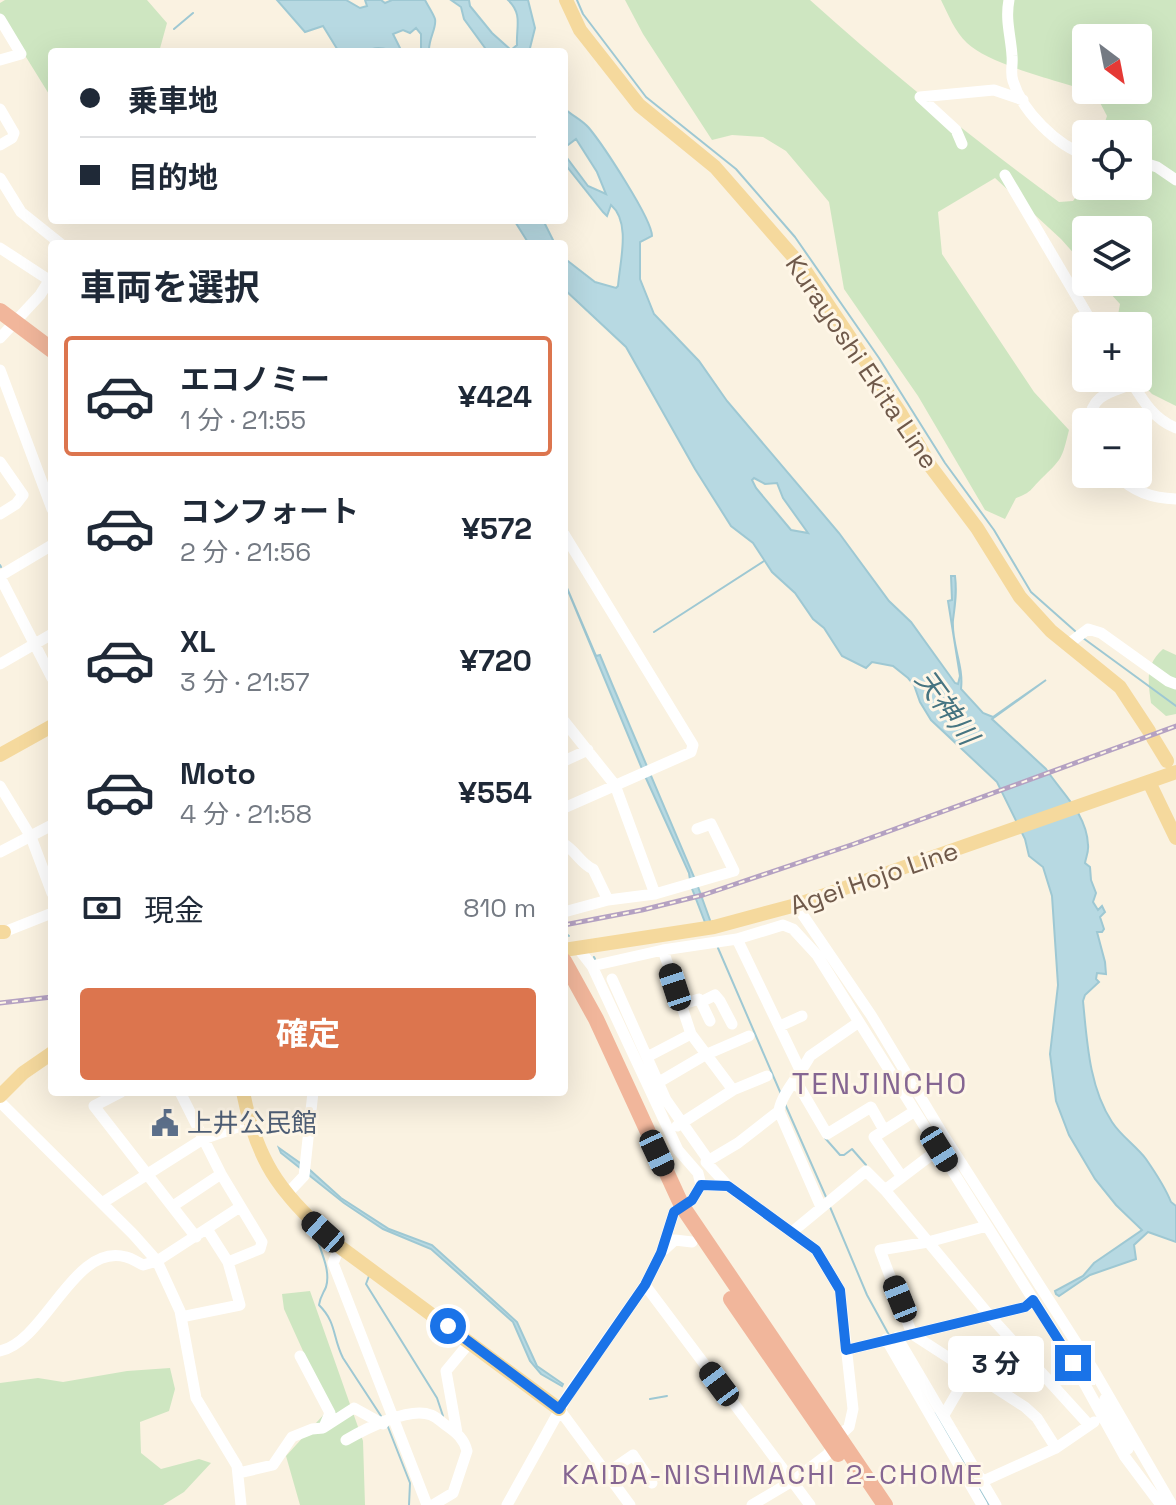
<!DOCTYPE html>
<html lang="ja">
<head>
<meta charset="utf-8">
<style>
  body { margin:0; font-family:"Space Grotesk","Noto Sans JP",sans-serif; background:#f6f6f7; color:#1f2937; height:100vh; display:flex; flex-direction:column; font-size:30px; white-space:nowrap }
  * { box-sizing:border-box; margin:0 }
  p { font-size:26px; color:#747a83 }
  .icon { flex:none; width:44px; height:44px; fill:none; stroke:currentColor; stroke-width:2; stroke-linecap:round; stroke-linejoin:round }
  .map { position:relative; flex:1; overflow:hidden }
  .drawer { position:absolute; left:48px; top:240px; width:520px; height:856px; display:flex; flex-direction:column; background:#fff; border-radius:8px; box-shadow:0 8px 32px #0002 }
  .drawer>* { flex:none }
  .top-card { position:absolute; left:48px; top:48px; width:520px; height:176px; border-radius:8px; box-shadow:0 8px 32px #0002; display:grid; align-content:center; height:176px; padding:0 32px; background:#fff }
  .needle { width:52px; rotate:148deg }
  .fabs { position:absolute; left:1072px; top:24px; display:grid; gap:16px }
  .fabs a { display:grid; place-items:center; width:80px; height:80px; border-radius:8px; background:#fff; box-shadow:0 8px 32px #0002; font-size:40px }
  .end { position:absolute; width:36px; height:36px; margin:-18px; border:10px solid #1a73e8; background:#fff; box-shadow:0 0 0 4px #fff }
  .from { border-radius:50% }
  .bubble { position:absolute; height:56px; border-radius:8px; background:#fff; box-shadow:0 8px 32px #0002; font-size:26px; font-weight:700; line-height:56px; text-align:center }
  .car { position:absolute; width:24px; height:48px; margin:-24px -12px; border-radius:10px; box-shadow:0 0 6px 2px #0007; background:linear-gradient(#222 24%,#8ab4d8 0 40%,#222 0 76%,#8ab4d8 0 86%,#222 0) }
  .top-card b { display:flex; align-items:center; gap:28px; height:76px; font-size:30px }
  .top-card b+b { border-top:2px solid #e0e1e3 }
  .top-card i { width:20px; height:20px; background:#1f2937 }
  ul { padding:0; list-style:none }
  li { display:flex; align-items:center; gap:24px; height:120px; margin:0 16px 12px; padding:0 16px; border:4px solid transparent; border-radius:8px }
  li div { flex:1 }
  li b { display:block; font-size:30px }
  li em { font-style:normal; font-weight:700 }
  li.on { border-color:#dc754e }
  li>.icon { width:72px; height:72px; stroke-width:1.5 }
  h2 { padding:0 32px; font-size:36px; line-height:96px }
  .pay { display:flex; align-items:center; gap:20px; height:88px; padding:0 32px; font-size:30px }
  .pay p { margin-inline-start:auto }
  .cta { display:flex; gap:16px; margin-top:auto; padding:16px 32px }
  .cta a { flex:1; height:92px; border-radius:8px; background:#dc754e; color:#fff; font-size:32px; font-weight:700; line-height:92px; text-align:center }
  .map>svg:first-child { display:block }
  .green { fill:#cee6c1; fill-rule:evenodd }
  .water { fill:#b7d9e2; stroke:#9ec8d3; stroke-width:2; fill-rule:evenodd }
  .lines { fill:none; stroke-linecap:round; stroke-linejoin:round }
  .stream { stroke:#9ec8d3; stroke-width:2 }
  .minor { stroke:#fff; stroke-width:11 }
  .major { stroke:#f5d99d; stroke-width:14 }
  .highway { stroke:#f1b69b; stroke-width:16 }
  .rail-casing { stroke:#b4a1c2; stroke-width:5 }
  .rail { stroke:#fef6e7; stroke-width:2; stroke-dasharray:6; stroke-linecap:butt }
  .route { stroke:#1a73e8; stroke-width:10 }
  .labels { text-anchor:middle; stroke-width:6; stroke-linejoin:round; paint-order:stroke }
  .street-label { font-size:26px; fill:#6f594a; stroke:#fef6e7 }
  .service-label { font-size:26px; fill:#4e5e75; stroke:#fef6e7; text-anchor:start }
  .water-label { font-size:28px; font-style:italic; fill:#467481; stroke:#fef6e7 }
  .neighbourhood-label { font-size:28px; letter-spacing:2px; fill:#856692; stroke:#fef6e7 }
  .quarter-label { font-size:30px; letter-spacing:2px; fill:#856692; stroke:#fef6e7 }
</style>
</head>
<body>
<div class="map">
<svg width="1176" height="1505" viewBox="0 0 1176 1505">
  <rect width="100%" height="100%" fill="#faf2e1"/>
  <!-- green -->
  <path class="green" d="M5 0H147L167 23 159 52H52V99L0 15V3Z
    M625 0H810C890 72 972 138 1059 202L1073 201 1080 192 1086 176V186H1138V134H1101L1107 116 1095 93C1062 82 990 65 967 43 955 32 948 14 941 0H1176V406L1152 394 1137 378 1138 326H1116L1120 304 1100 282H1138V230H1086V267L1061 239 995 178 938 212 942 254 1034 392 1069 430C1062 459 1062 459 1041 479 1030 490 1032 492 1016 498L1005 519 985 510 918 396 844 289 829 202 786 151 763 137 732 135 712 140 643 34ZM1086 38H1138V90H1086Z
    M1163 649 1176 655V714L1166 716 1151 703C1148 681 1145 665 1163 649Z
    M310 1291 363 1441 365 1505H300L286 1456 326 1412 313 1373 284 1309 282 1294Z
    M170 1368 175 1389 169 1411 140 1422 141 1453 161 1469 199 1459 211 1463 184 1492 163 1505H0V1383L38 1378 63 1382 127 1371Z"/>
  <!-- water -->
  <path class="water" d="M277 0H346L360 8 367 6 365 0H381L385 3 392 0H425C428 6 433 13 435 19 437 28 428 39 429 52H421V34L416 28 410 33 403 30 393 34 402 52C391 52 377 43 368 52H339L323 26 305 32Z
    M451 0H469L470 6 492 33 511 50 517 45C516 27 523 14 508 0H528L535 28 529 52H488L464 19 461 7Z
    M564 108C572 116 581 119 589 128 603 145 652 219 652 236L640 242V279L654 314 699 361 727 401 839 533 889 601 911 622 955 683 958 684 960 676 948 601 952 600 951 576H955C957 592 955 605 953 620 951 643 964 666 961 689L983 713 993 717 1046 680 992 719 1046 769C1061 792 1087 814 1088 845 1089 851 1086 857 1085 863L1090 867 1091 880 1096 893 1093 902 1098 910 1102 906 1105 912 1100 917 1104 929 1102 932H1097L1105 962 1106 974 1097 973 1096 979 1099 982 1085 995 1083 1001C1087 1041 1089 1087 1112 1122 1121 1136 1136 1146 1146 1159 1155 1172 1165 1187 1171 1202L1176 1206V1242L1148 1232 1134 1245 1136 1259 1090 1275 1059 1296 1056 1294 1055 1291 1083 1276 1094 1263 1142 1230 1116 1205 1095 1179 1069 1135 1056 1101 1050 1054 1058 985 1052 896 1043 867 1029 856 1025 839 997 782 931 720 920 702 914 685 908 678 893 666 872 662 866 668 842 656 824 628 813 619 795 593 772 572 753 543 731 526 695 469 626 347 564 289V258L595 282 616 288 618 286C620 261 631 222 611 205L607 216 603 212 564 163V154L588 186 606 194 597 172 576 139 564 148ZM754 478 765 484 777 483 783 498 808 533 791 530 756 488 752 480Z
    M514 220H543L555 244H529Z
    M564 581 596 656 600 655 612 684 697 884 711 923 706 925 691 886 689 873 645 776Z
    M279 1148 310 1170 341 1198 389 1229 432 1245 517 1322 537 1366 563 1384 562 1386 541 1374 530 1361 513 1322 431 1249 383 1229 344 1203 281 1153Z"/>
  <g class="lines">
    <!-- stream -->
    <path class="stream" d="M577 0 583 14 646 97 736 169 795 237 879 358 945 463 994 530 1031 592 1075 631
      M174 29 193 13
      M0 565 1 567
      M654 632 764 561
      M1083 638 1176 706
      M564 932 569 936
      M564 938 565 939
      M718 948 781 1094
      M594 957 595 959
      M785 1104 826 1197
      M825 1138 840 1155H844L852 1149 866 1165
      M830 1207 867 1295 889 1335
      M316 1236C321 1252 331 1271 326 1287 323 1294 320 1297 319 1305 337 1323 332 1336 343 1358L381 1416
      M369 1276 366 1284 437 1398 443 1416
      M650 1399 667 1396
      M935 1413 974 1480
      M388 1427 410 1483 409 1505
      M980 1489 989 1505"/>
    <!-- minor -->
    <path class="minor" d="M1009 0C1005 20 1011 37 1012 56 1013 65 1010 73 1013 81 1022 111 1057 146 1086 155
      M0 19 21 54 0 60
      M0 109 14 133 12 138 0 145
      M962 144 956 130 920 97 994 90 1023 100
      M1138 161 1157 167 1176 180
      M1005 175 1094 326
      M0 178 21 212 61 244
      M0 248 52 282
      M0 338 40 295 52 276
      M0 370 52 509
      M1129 378C1142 399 1152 418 1176 428
      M1089 422C1092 394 1109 393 1132 384
      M0 462 23 495 16 504 0 514
      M1116 474C1133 492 1152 498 1176 499
      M564 534 693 745 691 752 564 808
      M0 576 52 545
      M0 577 52 678
      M1067 645 1088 629 1101 633 1168 681 1176 684
      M0 664 52 634
      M564 721 615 785 655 894 608 900 564 912
      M564 761 588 750
      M0 786 31 837 52 893
      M564 844C576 851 581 864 593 869L608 900
      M0 852 52 825
      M655 894 734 871 711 824 697 829
      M796 905 871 1015 944 1136 1093 1369 1172 1505
      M4 932 52 913
      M737 939 801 1072
      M663 950 691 1034 733 1090
      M592 966 663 950 737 939 783 925 793 929 817 955 1073 1363 1125 1457 1161 1505
      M612 979 666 1100 709 1161
      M701 1002 710 1021
      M680 1005 699 999 701 1002 715 995 720 1001 732 1024
      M780 1026 802 1016
      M647 1057 691 1034
      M794 1084 800 1088 827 1134 871 1107 884 1130
      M654 1085 705 1055 749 1036
      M121 1092 94 1106 196 1237
      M180 1092 221 1174 262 1242 260 1249 228 1262
      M0 1102 133 1234 157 1261 180 1311 196 1398 237 1466 241 1505
      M677 1126 733 1090 767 1076
      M902 1177 874 1137 915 1111
      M701 1185 728 1186 816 1250 840 1290 853 1409 849 1427 839 1436 828 1454 794 1480 752 1505
      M728 1186 706 1162 738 1143 779 1111
      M885 1190 939 1149
      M286 1195 304 1176 313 1092
      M102 1203 203 1139 249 1123
      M173 1206 221 1174
      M821 1207 779 1111C781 1094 802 1072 810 1056L859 1022
      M987 1226 928 1242 880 1250 912 1334 1025 1407 1037 1418 1056 1448
      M792 1232 866 1171 885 1190 989 1315 1089 1425
      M340 1247 333 1263 427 1505
      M664 1250 675 1240 692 1242
      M645 1285 810 1505
      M181 1317 240 1305 228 1262 207 1229
      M897 1337 996 1505
      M886 1339 982 1505
      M846 1350 1025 1307 1033 1300
      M0 1351C46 1341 74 1242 126 1257 132 1258 138 1263 143 1265L157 1261 240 1207
      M300 1356 330 1413 324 1427
      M1105 1399 1128 1449
      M559 1409 630 1505
      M944 1415 969 1372
      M457 1433 446 1371 470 1342
      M346 1440C365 1429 410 1406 431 1415 437 1417 442 1423 447 1426 457 1433 464 1439 467 1451L453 1493 433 1505
      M239 1473 273 1465 292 1437 312 1429 323 1428 354 1408 383 1424
      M607 1473 633 1455 652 1483
      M979 1483 1056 1448 1094 1422
      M507 1505 568 1395 645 1285 661 1253 674 1212 692 1200 701 1185 698 1173 678 1150 592 966 578 948"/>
    <!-- major -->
    <path class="major" d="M566 0 580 30 639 105 715 167 804 269 901 414 931 467 977 528 1020 597 1051 631 1120 687 1149 731
      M1153 738 1167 761
      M0 755 52 726
      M1149 782 1176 838
      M0 932H4
      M564 950 714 927 796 905 1176 772
      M243 1092C258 1168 284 1196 340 1247L559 1409
      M0 1096 23 1073 52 1053"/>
    <!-- highway -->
    <path class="highway" d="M0 311 52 350
      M564 961 596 1019 682 1206 885 1505
      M731 1299 838 1454"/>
    <!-- rail casing -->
    <g class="rail-casing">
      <path id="rail" d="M564 925 642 910 703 895 854 844 1176 726
        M0 1003 52 997"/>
    </g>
    <!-- rail -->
    <use href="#rail" class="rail"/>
  </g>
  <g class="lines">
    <!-- route -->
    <path class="route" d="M448 1326 559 1409 645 1285 661 1253 674 1212 692 1200 701 1185 728 1186 816 1250 840 1290 846 1350 1025 1307 1033 1300 1073 1363"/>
  </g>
  <!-- icons -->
  <defs>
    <g id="civic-bare" transform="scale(2.16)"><path d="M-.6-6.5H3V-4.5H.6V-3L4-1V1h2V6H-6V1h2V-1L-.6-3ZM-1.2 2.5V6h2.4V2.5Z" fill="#5c6f8a" stroke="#fef6e7" stroke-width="2.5" paint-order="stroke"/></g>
  </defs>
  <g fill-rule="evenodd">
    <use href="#civic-bare" x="165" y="1123"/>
  </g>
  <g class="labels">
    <!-- street labels -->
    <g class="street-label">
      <text transform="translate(862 362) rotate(56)" y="9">Kurayoshi Ekita Line</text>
      <text transform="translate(874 878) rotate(-19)" y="9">Agei Hojo Line</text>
    </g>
    <!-- service labels -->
    <g class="service-label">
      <text x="187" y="1132">上井公民館</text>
    </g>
    <!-- water labels -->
    <g class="water-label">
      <text transform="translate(947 707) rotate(54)" y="10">天神川</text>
    </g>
    <!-- neighbourhood labels -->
    <g class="neighbourhood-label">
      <text x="773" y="1484">KAIDA-NISHIMACHI 2-CHOME</text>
    </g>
    <!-- quarter labels -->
    <g class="quarter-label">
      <text x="880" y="1094">TENJINCHO</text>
    </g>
  </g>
</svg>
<div class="fabs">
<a><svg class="needle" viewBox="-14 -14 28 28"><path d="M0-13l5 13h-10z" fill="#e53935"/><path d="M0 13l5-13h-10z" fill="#747a83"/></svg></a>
<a><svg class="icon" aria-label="locate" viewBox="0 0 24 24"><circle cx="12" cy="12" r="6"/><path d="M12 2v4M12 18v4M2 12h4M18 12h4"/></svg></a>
<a><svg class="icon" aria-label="layers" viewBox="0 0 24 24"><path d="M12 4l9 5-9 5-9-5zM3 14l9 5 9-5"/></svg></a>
<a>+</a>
<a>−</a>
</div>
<i class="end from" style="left:448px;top:1326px"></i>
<i class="end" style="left:1073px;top:1363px"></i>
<div class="bubble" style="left:948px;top:1336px;width:96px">3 分</div>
<i class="car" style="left:675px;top:987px;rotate:342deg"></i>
<i class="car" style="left:939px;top:1149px;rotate:148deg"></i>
<i class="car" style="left:657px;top:1153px;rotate:155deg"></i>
<i class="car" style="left:323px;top:1232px;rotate:312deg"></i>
<i class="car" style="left:900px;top:1299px;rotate:338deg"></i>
<i class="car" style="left:719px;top:1384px;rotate:323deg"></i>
<div class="top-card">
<b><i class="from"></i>乗車地</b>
<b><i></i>目的地</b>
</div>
<section class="drawer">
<h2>車両を選択</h2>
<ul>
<li class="on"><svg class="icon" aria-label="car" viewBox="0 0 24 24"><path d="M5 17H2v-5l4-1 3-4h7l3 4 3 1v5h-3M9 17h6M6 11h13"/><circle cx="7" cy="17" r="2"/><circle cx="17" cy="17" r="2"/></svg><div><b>エコノミー</b><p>1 分 · 21:55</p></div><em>¥424</em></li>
<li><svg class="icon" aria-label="car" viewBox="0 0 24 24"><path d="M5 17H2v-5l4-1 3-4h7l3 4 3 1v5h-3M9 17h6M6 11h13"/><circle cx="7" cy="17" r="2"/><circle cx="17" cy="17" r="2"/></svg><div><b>コンフォート</b><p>2 分 · 21:56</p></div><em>¥572</em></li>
<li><svg class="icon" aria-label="car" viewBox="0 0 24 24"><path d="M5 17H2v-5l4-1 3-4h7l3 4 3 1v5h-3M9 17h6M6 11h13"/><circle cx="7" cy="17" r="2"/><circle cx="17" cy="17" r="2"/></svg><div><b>XL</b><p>3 分 · 21:57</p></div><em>¥720</em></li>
<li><svg class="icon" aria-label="car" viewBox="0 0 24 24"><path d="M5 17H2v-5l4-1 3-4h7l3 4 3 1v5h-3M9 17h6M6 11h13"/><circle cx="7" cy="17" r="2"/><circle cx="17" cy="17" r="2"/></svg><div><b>Moto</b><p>4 分 · 21:58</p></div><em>¥554</em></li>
</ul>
<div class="pay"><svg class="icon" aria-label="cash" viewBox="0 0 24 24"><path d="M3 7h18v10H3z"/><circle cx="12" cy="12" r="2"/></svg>現金<p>810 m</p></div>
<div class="cta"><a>確定</a></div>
</section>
</div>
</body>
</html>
